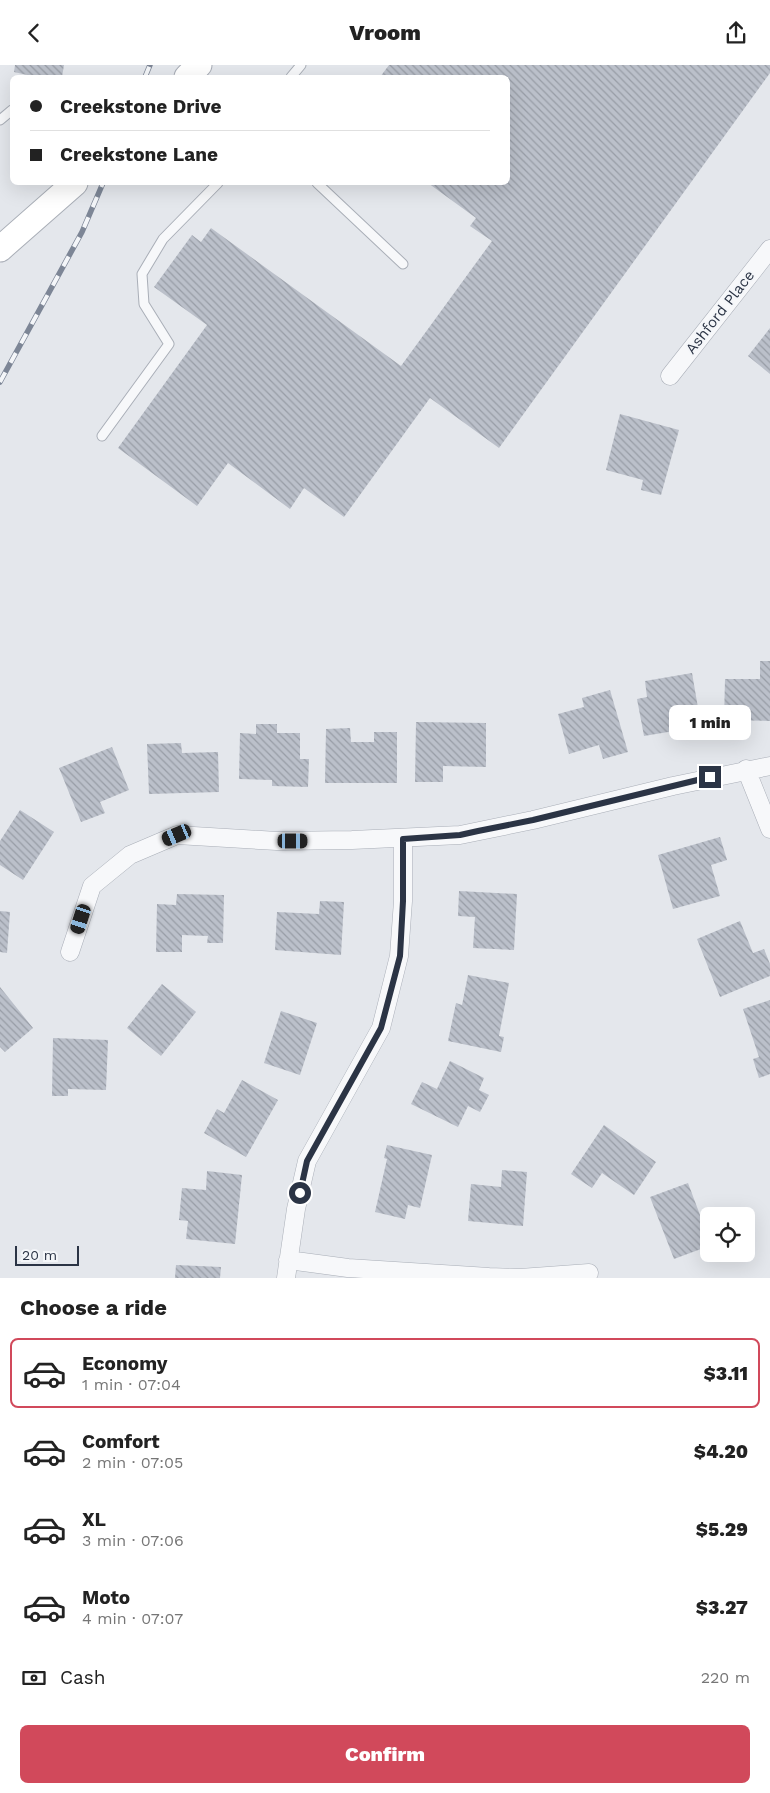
<!DOCTYPE html>
<html lang="en">
<head>
<meta charset="utf-8">
<style>
  body { margin:0; font-family:"Work Sans",sans-serif; background:#f6f6f6; color:#222; height:100vh; display:flex; flex-direction:column; font-size:19px; white-space:nowrap }
  * { box-sizing:border-box; margin:0 }
  p { font-size:16px; color:#767676 }
  .icon { flex:none; width:28px; height:28px; fill:none; stroke:currentColor; stroke-width:2; stroke-linecap:round; stroke-linejoin:round }
  .map { position:relative; height:1213px; overflow:hidden }
  .drawer { display:flex; flex-direction:column; background:#fff; flex:1 }
  .drawer>* { flex:none }
  .guide { position:absolute; left:10px; top:10px; width:500px; height:110px; border-radius:8px; box-shadow:0 5px 20px #0002; display:grid; align-content:center; height:110px; padding:0 20px; background:#fff }
  .controls { position:absolute; left:700px; top:1142px; display:grid; gap:10px }
  .controls a { display:grid; place-items:center; width:55px; height:55px; border-radius:8px; background:#fff; box-shadow:0 5px 20px #0002; font-size:25px }
  .scale { position:absolute; left:15px; bottom:12px; width:64px; box-sizing:border-box; padding-left:5px; border:2px solid #2b3445; border-top:0; font-size:14px; line-height:18px; white-space:nowrap; color:#2b3445; -webkit-text-stroke:4px #f4f6f9; paint-order:stroke }
  .end { position:absolute; width:22px; height:22px; margin:-11px; border:6px solid #2b3445; background:#fff; box-shadow:0 0 0 2px #fff }
  .from { border-radius:50% }
  .bubble { position:absolute; height:35px; border-radius:8px; background:#fff; box-shadow:0 5px 20px #0002; font-size:16px; font-weight:800; line-height:35px; text-align:center }
  .car { position:absolute; width:15px; height:30px; margin:-15px -8px; border-radius:6px; box-shadow:0 0 4px 1px #0007; background:linear-gradient(#222 24%,#8ab4d8 0 40%,#222 0 76%,#8ab4d8 0 86%,#222 0) }
  .guide b { display:flex; align-items:center; gap:18px; height:48px; font-size:19px }
  .guide b+b { border-top:1px solid #e0e0e0 }
  .guide i { width:12px; height:12px; background:#222 }
  ul { padding:0; list-style:none }
  li { display:flex; align-items:center; gap:15px; height:70px; margin:0 10px 8px; padding:0 10px; border:2px solid transparent; border-radius:8px }
  li div { flex:1 }
  li b { display:block; font-size:19px }
  li em { font-style:normal; font-weight:800 }
  li.on { border-color:#d1495b }
  li>.icon { width:45px; height:45px; stroke-width:1.5 }
  h2 { padding:0 20px; font-size:22px; line-height:60px }
  .pay { display:flex; align-items:center; gap:12px; height:55px; padding:0 20px; font-size:19px }
  .pay p { margin-inline-start:auto }
  .button { display:flex; gap:10px; margin-top:auto; padding:10px 20px }
  .button a { flex:1; height:58px; border-radius:8px; background:#d1495b; color:#fff; font-size:20px; font-weight:800; line-height:58px; text-align:center }
  header { display:flex; justify-content:space-between; align-items:center; height:65px; padding:0 20px; background:#fff; font-size:22px; font-weight:800 }
  .map>svg:first-child { display:block }
  .building { fill:url(#building-back-hatch) }
  .lines { fill:none; stroke-linecap:round; stroke-linejoin:round }
  .lane-casing { stroke:#a9aeb7; stroke-width:11 }
  .street-casing { stroke:#a9aeb7; stroke-width:19 }
  .secondary-casing { stroke:#a9aeb7; stroke-width:27 }
  .lane { stroke:#f7f8fa; stroke-width:9 }
  .street { stroke:#f7f8fa; stroke-width:18 }
  .secondary { stroke:#fff; stroke-width:25 }
  .rail-casing { stroke:#7d8696; stroke-width:5.5 }
  .rail { stroke:#f4f6f9; stroke-width:4; stroke-dasharray:11; stroke-linecap:butt }
  .route { stroke:#2b3445; stroke-width:6 }
  .labels { text-anchor:middle; stroke-width:4; stroke-linejoin:round; paint-order:stroke }
  .street-label { font-size:15px; fill:#2b3445; stroke:#f4f6f9 }
</style>
</head>
<body>
<header><svg class="icon" aria-label="back" viewBox="0 0 24 24"><path d="M15 5l-7 7 7 7"/></svg>Vroom<svg class="icon" aria-label="share" viewBox="0 0 24 24"><path d="M12 15V3M7 8l5-5 5 5M5 13v7h14v-7"/></svg></header>
<div class="map">
<svg width="770" height="1213" viewBox="0 0 770 1213">
  <defs>
    <pattern id="building-back-hatch" width="6" height="6" patternUnits="userSpaceOnUse" patternTransform="scale(1.25)"><rect width="6" height="6" fill="#bbc0ca"/><path d="M-1 5l2 2M0 0l6 6M5-1l2 2" fill="none" stroke="#989da6"/></pattern>
  </defs>
  <rect width="100%" height="100%" fill="#e4e7ec"/>
  <!-- building -->
  <path class="building" d="M15 0H64L62 12H36L14 7Z
    M389 0H770V8L499 383 430 333 344 452 304 423 290 444 228 398 197 441 118 383 207 260 154 222 192 170 201 177 211 163 401 301 492 176 470 161 476 153 428 118H508V12H380Z
    M770 263V309L748 291Z
    M620 349 679 365 661 430 641 425 643 415 606 405Z
    M760 596H770V656L724 655 725 614H760Z
    M692 608 702 666 681 669 680 665 644 671 637 634 647 632 645 616Z
    M610 625 628 687 603 694 599 680 569 689 558 649 584 642 582 633Z
    M416 657 486 658V702L443 701V717H415Z
    M256 659H277V668H300V694H309L308 722 272 721V715L239 714 240 668 256 669Z
    M350 663 351 677H374V667H397V718H325L326 664Z
    M181 678 182 688 218 687 219 727 149 729 147 679Z
    M112 682 129 725 100 737 105 748 81 757 59 703Z
    M20 745 54 767 23 815 0 800V776Z
    M720 772 727 795 711 800 720 831 673 844 658 790Z
    M459 826 517 829 514 885 473 883 475 852 458 851Z
    M177 829 224 830 223 878H207L208 871 182 870V887H156L157 839 176 840Z
    M320 836 344 837 341 890 275 885 277 847 319 849Z
    M0 846 10 847 7 888 0 887Z
    M740 856 753 888 764 884 770 899V911L720 932 697 874Z
    M468 910 509 918 499 971 504 972 501 987 448 976 456 938 462 940Z
    M162 919 196 947 161 991 127 963Z
    M0 922 33 963 5 987 0 982Z
    M770 935V1009L759 1013 753 994 759 992 743 944Z
    M281 946 317 958 300 1010 264 998Z
    M53 973 108 975 106 1025 68 1024V1031H52Z
    M450 996 484 1013 479 1025 489 1030 480 1047 468 1041 458 1062 411 1039 422 1017 437 1024Z
    M242 1015 278 1035 246 1092 204 1068 217 1044 224 1048Z
    M604 1060 656 1097 634 1130 602 1108 592 1123 571 1109Z
    M387 1080 432 1090 420 1143 408 1140 405 1154 375 1147 387 1094 384 1093Z
    M502 1105 527 1107 523 1161 468 1156 471 1119 501 1122Z
    M207 1106 242 1110 235 1179 186 1174 188 1156 179 1155 182 1123 206 1125Z
    M688 1118 709 1174V1181L674 1194 650 1132Z
    M176 1200 221 1202 220 1213H175Z"/>
  <g class="lines">
    <!-- lane casing -->
    <g class="lane-casing">
      <path id="lane" d="M291 12 301 0
        M0 55 12 45
        M317 118 403 199
        M102 371 169 279 144 239 142 209 163 174 218 118"/>
    </g>
    <!-- street casing -->
    <g class="street-casing">
      <path id="street" d="M670 311 770 184
        M746 704 770 764
        M70 887 92 821 130 790 177 770 277 776 352 775 460 770 533 755 673 721 770 701
        M288 1195 348 1203 489 1212 520 1213 589 1208
        M286 1213 296 1144 307 1096 381 963 399 891 403 836V774"/>
    </g>
    <!-- secondary casing -->
    <g class="secondary-casing">
      <path id="secondary" d="M187 12 199 0
        M0 184 75 118"/>
    </g>
    <!-- lane -->
    <use href="#lane" class="lane"/>
    <!-- street -->
    <use href="#street" class="street"/>
    <!-- secondary -->
    <use href="#secondary" class="secondary"/>
    <!-- rail casing -->
    <g class="rail-casing">
      <path id="rail" d="M145 12 150 0
        M0 317 82 167 103 118"/>
    </g>
    <!-- rail -->
    <use href="#rail" class="rail"/>
  </g>
  <g class="lines">
    <!-- route -->
    <path class="route" d="M300 1128 307 1096 381 963 400 891 403 836V774L460 770 478 766 533 755 710 712"/>
  </g>
  <g class="labels">
    <!-- street labels -->
    <g class="street-label">
      <text transform="translate(720 247) rotate(-52)" y="5">Ashford Place</text>
    </g>
  </g>
</svg>
<div class="controls">
<a><svg class="icon" aria-label="locate" viewBox="0 0 24 24"><circle cx="12" cy="12" r="6"/><path d="M12 2v4M12 18v4M2 12h4M18 12h4"/></svg></a>
</div>
<div class="scale">20 m</div>
<i class="end from" style="left:300px;top:1128px"></i>
<i class="end" style="left:710px;top:712px"></i>
<div class="bubble" style="left:669px;top:640px;width:82px">1 min</div>
<i class="car" style="left:177px;top:770px;rotate:247deg"></i>
<i class="car" style="left:293px;top:776px;rotate:90deg"></i>
<i class="car" style="left:81px;top:854px;rotate:198deg"></i>
<div class="guide">
<b><i class="from"></i>Creekstone Drive</b>
<b><i></i>Creekstone Lane</b>
</div>
</div>
<section class="drawer">
<h2>Choose a ride</h2>
<ul>
<li class="on"><svg class="icon" aria-label="car" viewBox="0 0 24 24"><path d="M5 17H2v-5l4-1 3-4h7l3 4 3 1v5h-3M9 17h6M6 11h13"/><circle cx="7" cy="17" r="2"/><circle cx="17" cy="17" r="2"/></svg><div><b>Economy</b><p>1 min · 07:04</p></div><em>$3.11</em></li>
<li><svg class="icon" aria-label="car" viewBox="0 0 24 24"><path d="M5 17H2v-5l4-1 3-4h7l3 4 3 1v5h-3M9 17h6M6 11h13"/><circle cx="7" cy="17" r="2"/><circle cx="17" cy="17" r="2"/></svg><div><b>Comfort</b><p>2 min · 07:05</p></div><em>$4.20</em></li>
<li><svg class="icon" aria-label="car" viewBox="0 0 24 24"><path d="M5 17H2v-5l4-1 3-4h7l3 4 3 1v5h-3M9 17h6M6 11h13"/><circle cx="7" cy="17" r="2"/><circle cx="17" cy="17" r="2"/></svg><div><b>XL</b><p>3 min · 07:06</p></div><em>$5.29</em></li>
<li><svg class="icon" aria-label="car" viewBox="0 0 24 24"><path d="M5 17H2v-5l4-1 3-4h7l3 4 3 1v5h-3M9 17h6M6 11h13"/><circle cx="7" cy="17" r="2"/><circle cx="17" cy="17" r="2"/></svg><div><b>Moto</b><p>4 min · 07:07</p></div><em>$3.27</em></li>
</ul>
<div class="pay"><svg class="icon" aria-label="cash" viewBox="0 0 24 24"><path d="M3 7h18v10H3z"/><circle cx="12" cy="12" r="2"/></svg>Cash<p>220 m</p></div>
<div class="button"><a>Confirm</a></div>
</section>
</body>
</html>
